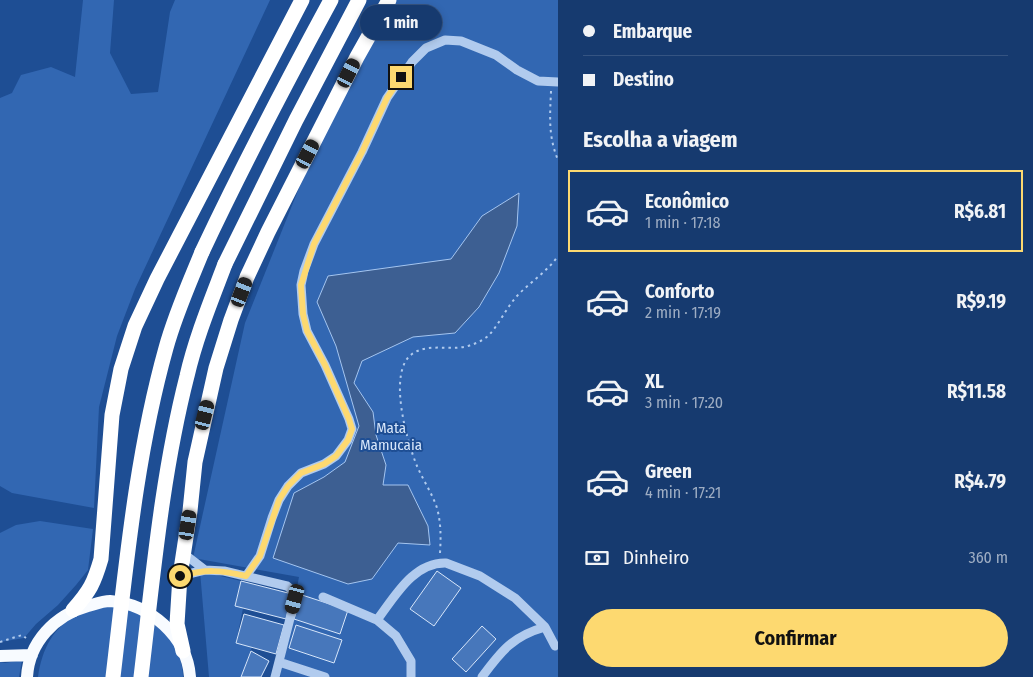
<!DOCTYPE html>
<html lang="pt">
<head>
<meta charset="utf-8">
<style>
  body { margin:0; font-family:"Fira Sans Condensed",sans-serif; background:#234577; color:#f1f3f6; height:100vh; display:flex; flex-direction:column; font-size:19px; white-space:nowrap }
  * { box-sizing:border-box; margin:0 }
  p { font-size:16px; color:#9eadc3 }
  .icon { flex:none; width:28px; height:28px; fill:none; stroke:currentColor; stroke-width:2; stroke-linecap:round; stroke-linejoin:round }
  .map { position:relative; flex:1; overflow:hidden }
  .drawer { display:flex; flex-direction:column; background:#163a6f; width:475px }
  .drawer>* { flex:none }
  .hud { display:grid; align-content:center; height:110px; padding:0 25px; background:#163a6f }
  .end { position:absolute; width:22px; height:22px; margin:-11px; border:6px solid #fdd970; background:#111; box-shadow:0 0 0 2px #111 }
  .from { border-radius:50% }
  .bubble { position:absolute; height:35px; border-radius:18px; background:#163a6f; box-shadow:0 2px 8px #0003,0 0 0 1px #355482; font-size:16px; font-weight:700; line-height:35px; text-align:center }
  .car { position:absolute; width:15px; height:30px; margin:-15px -8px; border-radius:6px; box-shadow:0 0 4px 1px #0007; background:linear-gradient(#222 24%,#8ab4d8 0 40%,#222 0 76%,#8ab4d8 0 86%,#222 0) }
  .hud b { display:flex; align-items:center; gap:18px; height:48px; font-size:19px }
  .hud b+b { border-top:1px solid #355482 }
  .hud i { width:12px; height:12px; background:#f1f3f6 }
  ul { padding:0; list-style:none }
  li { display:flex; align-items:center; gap:15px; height:82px; margin:0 10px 8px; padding:0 15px; border:2px solid transparent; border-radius:0px }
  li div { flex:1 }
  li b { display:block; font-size:19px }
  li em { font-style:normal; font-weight:700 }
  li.current { border-color:#fdd970 }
  li>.icon { width:45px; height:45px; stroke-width:1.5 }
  h2 { padding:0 25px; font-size:22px; line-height:60px }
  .pay { display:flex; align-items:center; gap:12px; height:55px; padding:0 25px; font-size:19px }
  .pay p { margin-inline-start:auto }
  .button { display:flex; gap:10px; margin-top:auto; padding:10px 25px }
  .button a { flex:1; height:58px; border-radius:30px; background:#fdd970; color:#111; font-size:20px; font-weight:700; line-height:58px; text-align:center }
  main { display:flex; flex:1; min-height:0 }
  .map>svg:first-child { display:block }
  .green { fill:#3267b2 }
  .water { fill:#3d5f92; stroke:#a4c5f0 }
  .building { fill:#4777bb; stroke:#d7e6fa }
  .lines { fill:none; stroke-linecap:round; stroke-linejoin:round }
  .path { stroke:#b1cbee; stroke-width:2; stroke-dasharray:2.5 4; stroke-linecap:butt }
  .minor { stroke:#b1cbee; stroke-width:9 }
  .major { stroke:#f8fbff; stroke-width:12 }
  .highway { stroke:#fff; stroke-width:15 }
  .highway-bridge { stroke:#fff; stroke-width:15 }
  .route { stroke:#fdd970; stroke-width:6 }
  .labels { text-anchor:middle; stroke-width:4; stroke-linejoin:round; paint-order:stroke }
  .park-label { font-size:15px; fill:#d7e6fa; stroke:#1e4e94 }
</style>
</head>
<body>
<main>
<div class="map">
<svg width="558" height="677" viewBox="0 0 558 677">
  <rect width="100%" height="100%" fill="#1e4e94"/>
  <!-- green -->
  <path class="green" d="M83 0H114L110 53 131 94 158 92 170 12 175 0H270L135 289 117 336 99 407 94 508 12 493 0 486V98L12 93 21 75 51 67 75 77Z
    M388 0H558V677H280L299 577 193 558 245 323 299 188Z
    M40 521 93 529 88 570 76 585 58 605 36 624 24 638 0 642V533L16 525Z
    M200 571 241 581 235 605 243 608 236 643 252 647 241 677H209Z
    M106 606C115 607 126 607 134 610 161 621 183 648 183 677H38C42 649 53 627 79 613 87 609 98 608 106 606Z
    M22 660 19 677H0V662L5 663Z"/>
  <!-- water -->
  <path class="water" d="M519 193 517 226 499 273 479 307 455 333 413 337 362 361 354 383 373 412 376 435 386 465 383 485H408L428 526 430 545 398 543 372 579 348 584 273 558 294 493 324 477 345 462 359 426 336 346 317 302 328 276 451 259 482 216Z"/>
  <!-- building -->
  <path class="building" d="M437 571 461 588 434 626 410 609Z
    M241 581 292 594 286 619 235 606Z
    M302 595 348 610 340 634 294 619Z
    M244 614 284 625 276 654 236 643Z
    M296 625 342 640 334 663 289 648Z
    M482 626 496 639 466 672 452 659Z
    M251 651 269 661 261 677H241Z"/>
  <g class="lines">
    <!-- path -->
    <path class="path" d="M551 91C550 116 548 136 558 160
      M440 553C441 537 441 523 437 508 432 493 423 480 417 466 407 442 387 372 412 354 429 342 453 352 471 345 477 343 483 340 488 336 499 325 506 308 517 296 530 282 547 272 558 256
      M0 642 22 635 26 638"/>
    <!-- minor -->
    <path class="minor" d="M183 553 205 570
      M180 576 205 570 224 571 287 586 293 591 295 599 275 677
      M246 576 260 556 272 518 279 500 288 486 301 473 324 464 336 456 348 440 352 429 349 419 325 365 307 331 303 314 301 285 304 271 314 244 362 152 387 98 412 62 426 48 445 40 461 41 496 55 517 70 538 81 558 82
      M323 597 377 620 396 636 411 661V677
      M377 620C394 598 413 562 446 563L480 576 515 598 545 627
      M279 662 325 677
      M482 677C501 651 513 636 545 627L555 646"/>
    <!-- major -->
    <path class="major" d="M0 656 32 655
      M27 677C29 642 55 615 88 606 95 604 103 601 110 601 150 604 187 636 190 677"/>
    <!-- highway -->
    <path class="highway" d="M202 252C242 167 286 83 331 0
      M225 264 296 120 359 0
      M73 610C90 591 94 583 101 559L112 415 121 369 135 326 157 279 302 0
      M183 651 177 624 180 576 190 511 195 462 216 368 231 320 247 277 268 232 357 57 389 0"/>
    <!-- highway-bridge -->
    <path class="highway-bridge" d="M113 677C126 567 136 455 166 348 175 315 189 284 202 252
      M141 677C153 576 162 474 187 376 196 337 211 301 225 264"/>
  </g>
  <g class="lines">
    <!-- route -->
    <path class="route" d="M180 576C207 569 219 570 246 576L260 556 279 500 288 486 301 473 324 464 336 456 348 440 352 429 349 419 325 365 307 331 303 314 301 285 314 244 362 152 387 98 401 77"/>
  </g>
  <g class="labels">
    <!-- park labels -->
    <g class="park-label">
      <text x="391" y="433">Mata<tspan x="391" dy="17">Mamucaia</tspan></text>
    </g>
  </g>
</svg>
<i class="end from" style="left:180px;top:576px"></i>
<i class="end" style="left:401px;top:77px"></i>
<div class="bubble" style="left:360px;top:5px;width:82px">1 min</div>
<i class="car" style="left:349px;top:73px;rotate:27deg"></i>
<i class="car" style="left:308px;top:154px;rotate:28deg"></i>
<i class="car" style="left:242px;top:292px;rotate:21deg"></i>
<i class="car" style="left:205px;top:415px;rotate:14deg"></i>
<i class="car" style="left:188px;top:525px;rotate:9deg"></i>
<i class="car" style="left:295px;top:599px;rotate:195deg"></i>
</div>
<section class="drawer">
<div class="hud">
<b><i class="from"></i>Embarque</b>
<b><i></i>Destino</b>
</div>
<h2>Escolha a viagem</h2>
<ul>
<li class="current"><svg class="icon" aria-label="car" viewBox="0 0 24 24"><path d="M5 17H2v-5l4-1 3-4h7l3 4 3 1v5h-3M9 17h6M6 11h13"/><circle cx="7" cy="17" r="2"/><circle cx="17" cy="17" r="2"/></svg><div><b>Econômico</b><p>1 min · 17:18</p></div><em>R$6.81</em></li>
<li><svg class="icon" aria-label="car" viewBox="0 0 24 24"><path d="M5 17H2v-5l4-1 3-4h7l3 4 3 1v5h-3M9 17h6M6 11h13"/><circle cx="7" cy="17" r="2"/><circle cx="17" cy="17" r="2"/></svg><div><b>Conforto</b><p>2 min · 17:19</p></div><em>R$9.19</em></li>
<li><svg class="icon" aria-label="car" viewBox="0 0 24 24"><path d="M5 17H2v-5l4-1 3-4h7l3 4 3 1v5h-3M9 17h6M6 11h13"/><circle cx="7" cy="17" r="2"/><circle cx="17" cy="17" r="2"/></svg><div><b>XL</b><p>3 min · 17:20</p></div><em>R$11.58</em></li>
<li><svg class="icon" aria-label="car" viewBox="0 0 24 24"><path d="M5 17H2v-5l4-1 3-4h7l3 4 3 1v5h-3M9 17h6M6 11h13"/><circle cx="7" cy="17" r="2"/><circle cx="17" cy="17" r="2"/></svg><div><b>Green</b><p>4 min · 17:21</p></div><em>R$4.79</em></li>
</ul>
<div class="pay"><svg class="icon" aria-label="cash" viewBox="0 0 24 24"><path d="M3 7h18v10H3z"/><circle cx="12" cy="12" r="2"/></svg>Dinheiro<p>360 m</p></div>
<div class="button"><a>Confirmar</a></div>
</section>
</main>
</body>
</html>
